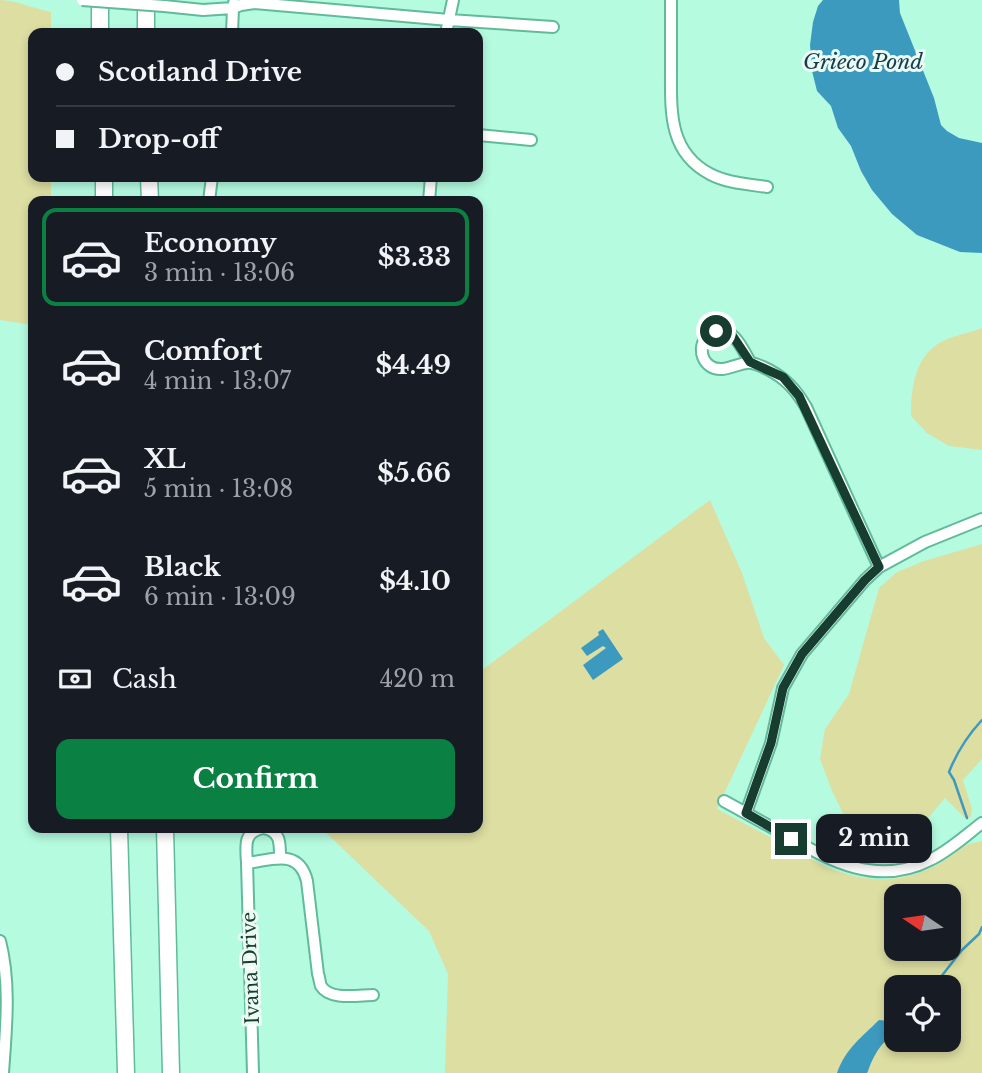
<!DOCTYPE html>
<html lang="en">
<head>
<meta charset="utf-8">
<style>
  body { margin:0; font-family:"Libre Baskerville",serif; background:#20242c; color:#f1f3f6; height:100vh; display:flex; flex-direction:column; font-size:26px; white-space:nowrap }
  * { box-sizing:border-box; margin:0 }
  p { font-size:23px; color:#9ea1a6 }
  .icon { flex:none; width:38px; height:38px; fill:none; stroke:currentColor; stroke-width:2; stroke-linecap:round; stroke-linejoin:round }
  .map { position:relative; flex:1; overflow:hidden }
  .panel { position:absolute; left:28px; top:196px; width:455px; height:637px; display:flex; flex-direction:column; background:#171b24; border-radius:14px; box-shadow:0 4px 10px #0003 }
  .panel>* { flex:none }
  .banner { position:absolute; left:28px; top:28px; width:455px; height:154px; border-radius:14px; box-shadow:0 4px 10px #0003; display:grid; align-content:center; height:154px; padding:0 28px; background:#171b24 }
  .needle { width:46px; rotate:283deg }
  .tools { position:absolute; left:884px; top:884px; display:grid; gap:14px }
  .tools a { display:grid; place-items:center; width:77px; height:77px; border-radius:14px; background:#171b24; box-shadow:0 4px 10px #0003; font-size:35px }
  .end { position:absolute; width:32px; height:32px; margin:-16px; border:9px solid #173d30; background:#fff; box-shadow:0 0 0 4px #fff }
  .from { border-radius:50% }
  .bubble { position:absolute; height:49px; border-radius:14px; background:#171b24; box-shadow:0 4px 10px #0003; font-size:23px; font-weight:700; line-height:49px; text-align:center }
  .banner b { display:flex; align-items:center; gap:24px; height:66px; font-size:26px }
  .banner b+b { border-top:2px solid #363941 }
  .banner i { width:18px; height:18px; background:#f1f3f6 }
  ul { padding:12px 0 0; list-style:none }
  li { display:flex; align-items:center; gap:21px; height:98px; margin:0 14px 10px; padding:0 14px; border:4px solid transparent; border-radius:14px }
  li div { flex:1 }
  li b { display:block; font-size:26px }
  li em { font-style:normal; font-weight:700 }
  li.current { border-color:#0b8043 }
  li>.icon { width:63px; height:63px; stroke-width:1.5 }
  .pay { display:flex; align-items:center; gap:18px; height:77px; padding:0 28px; font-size:26px }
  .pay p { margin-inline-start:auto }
  .cta { display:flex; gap:14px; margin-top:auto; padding:14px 28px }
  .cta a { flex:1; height:80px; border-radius:14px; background:#0b8043; color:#fff; font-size:28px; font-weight:700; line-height:80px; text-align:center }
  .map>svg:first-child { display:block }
  .green { fill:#dddea2; fill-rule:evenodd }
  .water { fill:#3d9abf }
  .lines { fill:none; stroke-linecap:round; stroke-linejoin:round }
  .stream { stroke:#3d9abf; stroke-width:2.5 }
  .minor-casing { stroke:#61bb9b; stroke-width:14 }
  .highway-casing { stroke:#61bb9b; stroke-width:19 }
  .minor { stroke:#fff; stroke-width:10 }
  .highway { stroke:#fff; stroke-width:16 }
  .minor-bridge-casing { stroke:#61bb9b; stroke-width:14; stroke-linecap:butt }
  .minor-bridge { stroke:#fff; stroke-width:10 }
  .route { stroke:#173d30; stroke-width:9 }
  .labels { text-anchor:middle; stroke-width:6; stroke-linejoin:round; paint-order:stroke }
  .street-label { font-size:19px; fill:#173d30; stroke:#ebfbf4 }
  .water-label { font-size:21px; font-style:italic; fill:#153d4e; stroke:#ebfbf4 }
</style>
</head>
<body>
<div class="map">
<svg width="982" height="1073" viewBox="0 0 982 1073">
  <rect width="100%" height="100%" fill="#b5fbe0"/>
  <!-- green -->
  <path class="green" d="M0 0C17 0 34 9 51 12V33H33V177H51V201H33V325L0 320Z
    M982 328V450L949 446 927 433 911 416C911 384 916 350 950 338 961 334 972 332 982 328Z
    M710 500 742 573 764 638 784 665 717 809 829 868C867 883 902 884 939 864 949 858 957 851 966 845 971 843 977 842 982 841V1073H445L448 974 429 931 321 828H478V673ZM896 896H948V948H896ZM896 987H948V1040H896Z
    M982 544V759L963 780 972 809 971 817 965 818 945 798 911 838 876 841 854 836 832 791 820 759 825 729 849 694 879 588 897 572 924 561Z"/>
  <!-- water -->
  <path class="water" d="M823 0H899L900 13 934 98 941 125 947 131 959 138 982 143V253L960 252 917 235 892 214 872 190 861 171 851 146 838 128 831 106 817 91 812 71 810 45 813 22 818 6Z
    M603 629 623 659 593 680 583 665 606 648 603 646 587 656 581 648 599 635 598 632Z
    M879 1020 889 1021 896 1025V1031C881 1044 875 1052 868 1071L867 1073H837C846 1048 862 1037 879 1020Z"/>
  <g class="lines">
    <!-- stream -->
    <path class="stream" d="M967 818 954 780 949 772C957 752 967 736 982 720
      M933 987 962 950 979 934 982 927"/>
    <!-- minor casing -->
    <g class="minor-casing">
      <path id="minor" d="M671 0C671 23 671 47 671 70 671 110 668 152 710 174 727 183 747 184 767 187
        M164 6 203 10 233 8 234 3
        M232 33 233 8 241 5 254 3 449 20 553 27
        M446 33 453 0
        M478 135 531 140
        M209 201 212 177
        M429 201 431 177
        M750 362C743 350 734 327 716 331 700 335 697 357 710 366 722 374 735 364 747 363 752 362 758 365 763 367 783 376 795 388 806 407L879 567
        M724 801C744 812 764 823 785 835 831 861 877 887 930 860 949 851 965 836 982 823
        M746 813 771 743 783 688 802 654 865 580 879 567 925 542 982 519
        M264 828C281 831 280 844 280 858
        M247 863C246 846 243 832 263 828
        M0 941C11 984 6 1029 3 1073
        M253 1073 247 863C272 860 299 848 307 881L318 974C319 976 320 984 321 986 330 1001 359 995 373 995"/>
    </g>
    <!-- highway casing -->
    <g class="highway-casing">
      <path id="highway" d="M100 0V33
        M146 0V33
        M104 177V201
        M149 177 150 201
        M119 828 126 1073
        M165 828 171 1073"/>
    </g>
    <!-- minor -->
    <use href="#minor" class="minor"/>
    <!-- highway -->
    <use href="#highway" class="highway"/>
    <!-- minor-bridge casing -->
    <g class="minor-bridge-casing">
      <path id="minor-bridge" d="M82 0 164 6"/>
    </g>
    <!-- minor-bridge -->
    <use href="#minor-bridge" class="minor-bridge"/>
  </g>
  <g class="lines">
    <!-- route -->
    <path class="route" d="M716 331H725L732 335 750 362 783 377 799 396 879 567 865 580 802 654 783 688 771 743 746 813 791 839"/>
  </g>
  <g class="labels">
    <!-- street labels -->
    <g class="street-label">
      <text transform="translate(250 968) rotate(-92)" y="7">Ivana Drive</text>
    </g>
    <!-- water labels -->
    <g class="water-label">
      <text x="863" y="69">Grieco Pond</text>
    </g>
  </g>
</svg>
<div class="tools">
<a><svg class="needle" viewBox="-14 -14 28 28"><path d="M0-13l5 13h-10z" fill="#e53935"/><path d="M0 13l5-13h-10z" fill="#9ea1a6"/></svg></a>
<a><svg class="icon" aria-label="locate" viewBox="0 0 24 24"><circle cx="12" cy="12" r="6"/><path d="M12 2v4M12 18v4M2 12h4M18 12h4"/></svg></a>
</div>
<i class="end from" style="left:716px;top:331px"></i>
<i class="end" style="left:791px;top:839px"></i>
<div class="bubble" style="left:816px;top:814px;width:116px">2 min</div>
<div class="banner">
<b><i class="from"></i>Scotland Drive</b>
<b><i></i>Drop-off</b>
</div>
<section class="panel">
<ul>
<li class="current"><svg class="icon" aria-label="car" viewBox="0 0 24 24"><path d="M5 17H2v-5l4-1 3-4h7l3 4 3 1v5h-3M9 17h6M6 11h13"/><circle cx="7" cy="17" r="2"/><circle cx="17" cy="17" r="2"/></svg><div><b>Economy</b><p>3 min · 13:06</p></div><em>$3.33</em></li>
<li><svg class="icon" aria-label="car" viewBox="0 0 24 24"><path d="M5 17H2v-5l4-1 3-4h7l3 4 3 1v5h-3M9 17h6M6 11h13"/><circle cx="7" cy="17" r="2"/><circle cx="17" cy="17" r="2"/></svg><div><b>Comfort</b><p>4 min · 13:07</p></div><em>$4.49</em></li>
<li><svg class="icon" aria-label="car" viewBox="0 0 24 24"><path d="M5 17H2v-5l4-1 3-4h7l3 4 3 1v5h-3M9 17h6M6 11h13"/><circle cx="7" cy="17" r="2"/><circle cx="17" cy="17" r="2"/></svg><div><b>XL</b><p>5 min · 13:08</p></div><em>$5.66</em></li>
<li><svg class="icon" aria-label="car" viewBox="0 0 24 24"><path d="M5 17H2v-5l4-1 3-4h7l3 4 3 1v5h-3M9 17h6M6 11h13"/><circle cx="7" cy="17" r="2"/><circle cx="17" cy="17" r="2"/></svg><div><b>Black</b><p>6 min · 13:09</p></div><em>$4.10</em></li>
</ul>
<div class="pay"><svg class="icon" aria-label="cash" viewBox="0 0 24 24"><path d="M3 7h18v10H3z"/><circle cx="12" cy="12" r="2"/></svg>Cash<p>420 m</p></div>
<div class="cta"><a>Confirm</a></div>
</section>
</div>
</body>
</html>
